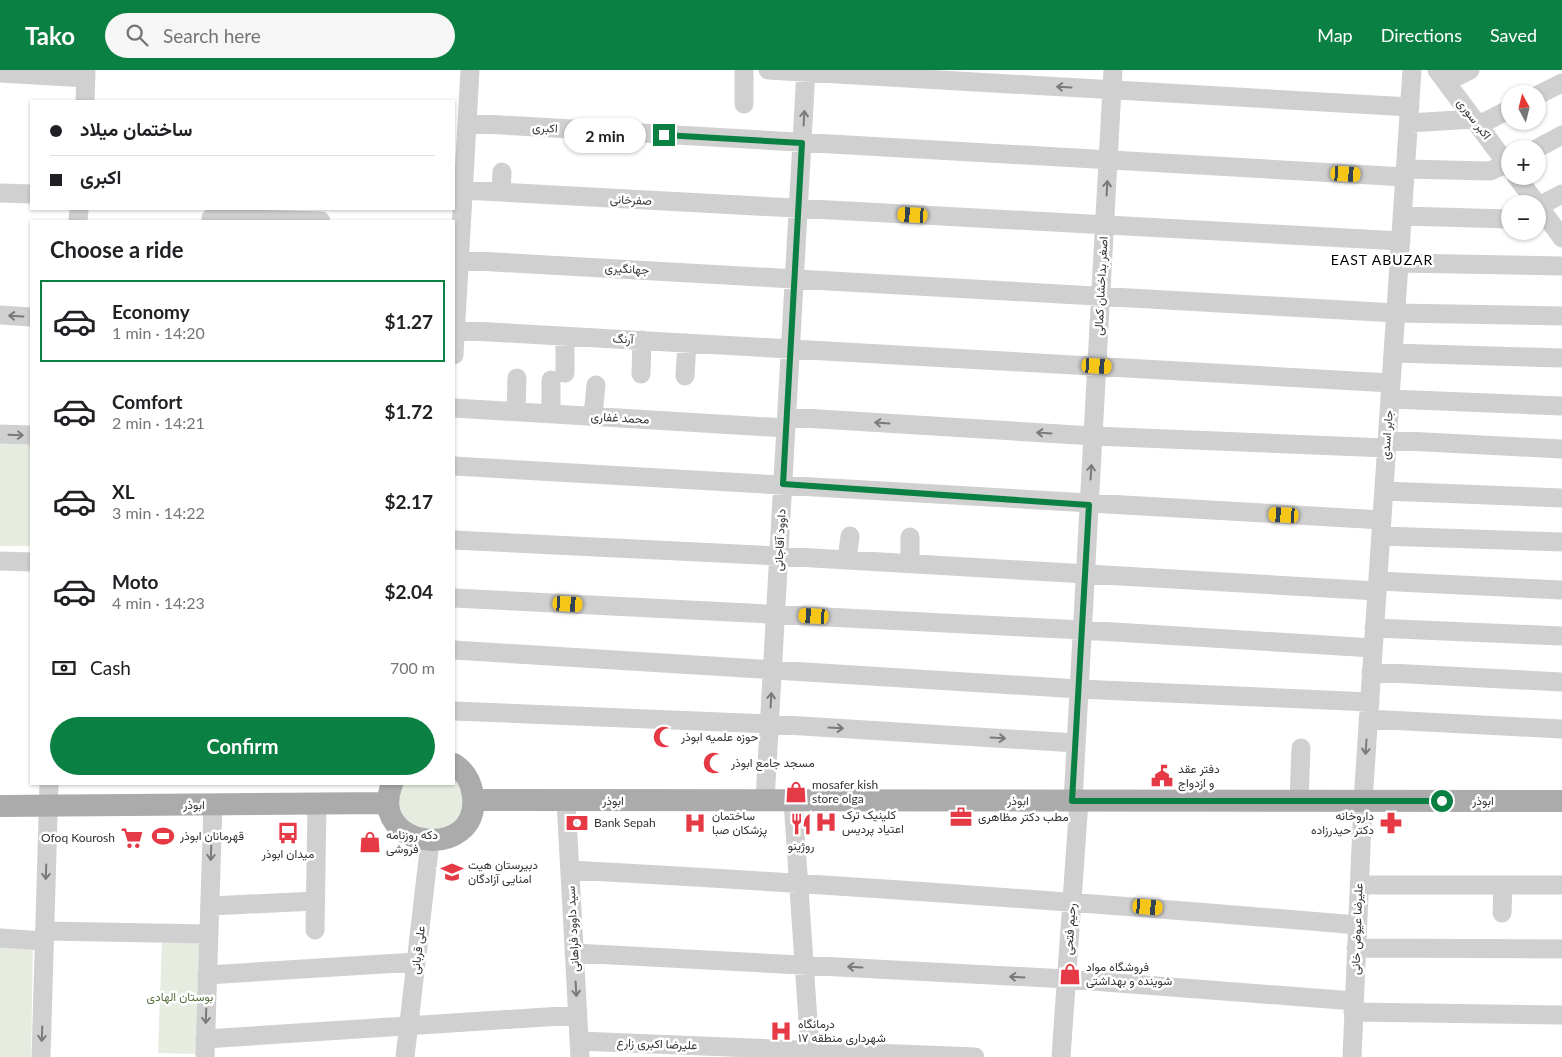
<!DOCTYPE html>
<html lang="en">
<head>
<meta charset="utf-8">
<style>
  body { margin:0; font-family:Lato,Vazirmatn,sans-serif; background:#f6f6f6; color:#202124; height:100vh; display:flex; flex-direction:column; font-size:19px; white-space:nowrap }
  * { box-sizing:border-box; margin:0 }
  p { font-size:16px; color:#757577 }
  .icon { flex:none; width:28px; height:28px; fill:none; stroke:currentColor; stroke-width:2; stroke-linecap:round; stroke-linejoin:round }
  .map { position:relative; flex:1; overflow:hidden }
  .panel { position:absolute; left:30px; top:150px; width:425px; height:565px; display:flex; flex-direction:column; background:#fff; border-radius:0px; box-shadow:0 1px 4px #0004 }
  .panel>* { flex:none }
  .hud { position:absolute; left:30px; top:30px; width:425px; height:110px; border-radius:0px; box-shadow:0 1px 4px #0004; display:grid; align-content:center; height:110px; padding:0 20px; background:#fff }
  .needle { width:32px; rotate:353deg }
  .fabs { position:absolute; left:1501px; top:15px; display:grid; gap:10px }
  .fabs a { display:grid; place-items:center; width:45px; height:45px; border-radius:50%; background:#fff; box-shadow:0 1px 4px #0004; font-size:25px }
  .end { position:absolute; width:22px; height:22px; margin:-11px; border:6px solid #0b8043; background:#fff; box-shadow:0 0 0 2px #fff }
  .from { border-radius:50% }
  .bubble { position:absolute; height:35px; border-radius:18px; background:#fff; box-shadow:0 1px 4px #0004; font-size:16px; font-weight:700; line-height:35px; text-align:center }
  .car { position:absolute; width:15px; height:30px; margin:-15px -8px; border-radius:6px; box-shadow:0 0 4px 1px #0007; background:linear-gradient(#f5c518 24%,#345 0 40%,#f5c518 0 76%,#345 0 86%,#f5c518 0) }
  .hud b { display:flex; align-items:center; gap:18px; height:48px; font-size:19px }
  .hud b+b { border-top:1px solid #e0e0e0 }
  .hud i { width:12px; height:12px; background:#202124 }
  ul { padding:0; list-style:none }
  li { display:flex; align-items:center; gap:15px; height:82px; margin:0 10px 8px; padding:0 10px; border:2px solid transparent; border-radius:0px }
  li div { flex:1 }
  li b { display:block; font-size:19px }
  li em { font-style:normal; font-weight:700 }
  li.on { border-color:#0b8043 }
  li>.icon { width:45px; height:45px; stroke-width:1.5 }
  h2 { padding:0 20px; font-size:22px; line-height:60px }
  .pay { display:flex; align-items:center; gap:12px; height:55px; padding:0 20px; font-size:19px }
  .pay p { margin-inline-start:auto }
  .cta { display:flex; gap:10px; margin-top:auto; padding:10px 20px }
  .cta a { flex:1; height:58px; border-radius:30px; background:#0b8043; color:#fff; font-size:20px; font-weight:700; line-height:58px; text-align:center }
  header { display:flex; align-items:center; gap:30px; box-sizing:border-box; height:70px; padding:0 25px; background:#0b8043; color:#fff }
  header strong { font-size:24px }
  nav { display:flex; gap:28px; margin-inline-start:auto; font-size:18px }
  .search { width:350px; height:45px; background:#f6f6f6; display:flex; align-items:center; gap:12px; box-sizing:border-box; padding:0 18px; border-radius:28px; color:#757577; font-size:19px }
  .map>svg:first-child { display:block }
  .green { fill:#e6ecdf }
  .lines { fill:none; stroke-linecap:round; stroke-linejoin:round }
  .minor { stroke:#d0d0d0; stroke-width:19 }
  .major { stroke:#ababab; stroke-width:22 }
  .oneway { stroke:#7a7a7a }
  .route { stroke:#0b8043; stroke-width:6 }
  .labels { text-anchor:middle; stroke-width:5; stroke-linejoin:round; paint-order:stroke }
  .street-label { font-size:12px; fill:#333; stroke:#fff }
  .poi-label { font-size:12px; fill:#333; stroke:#fff; text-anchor:start }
  .park-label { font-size:12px; fill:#56703f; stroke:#fff }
  .neighbourhood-label { font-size:14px; letter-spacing:1px; fill:#000; stroke:#fff }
</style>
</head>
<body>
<header>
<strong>Tako</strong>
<div class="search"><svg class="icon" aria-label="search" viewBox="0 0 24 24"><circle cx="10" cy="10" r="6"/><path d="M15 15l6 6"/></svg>Search here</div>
<nav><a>Map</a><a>Directions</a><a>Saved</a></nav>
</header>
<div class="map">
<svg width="1562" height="987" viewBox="0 0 1562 987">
  <rect width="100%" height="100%" fill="#fff"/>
  <!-- green -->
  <path class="green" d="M0 372 31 373V476H0Z
    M454 700 467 738 443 764 400 750 396 714H454Z
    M162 870 203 871 199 984 158 983Z
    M0 873 33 876 31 987H0Z"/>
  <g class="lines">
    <!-- minor -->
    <path class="minor" d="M768 0 1410 37
      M1437 0 1510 98
      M0 3 86 8
      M1446 12 1470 0
      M1538 25 1562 13
      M85 31 86 0
      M744 34V0
      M467 53 1405 107
      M1409 53 1474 49
      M1479 55 1510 39
      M1536 79 1562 65
      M1405 99 1490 101 1510 92
      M1516 106 1537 134
      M463 120 1401 171
      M501 122 502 102
      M0 123 31 124
      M1538 135 1562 168
      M1539 136 1562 124
      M1402 146 1510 149
      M78 151 79 139
      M211 151V148L321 151
      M459 190 1396 243 1562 246
      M1399 193 1562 196
      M0 245 31 247
      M455 260 1391 313
      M1393 283 1562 288
      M454 285 470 0
      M565 303V266
      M641 304 642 270
      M685 306 687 273
      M1390 329 1562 336
      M454 338 786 358
      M516 342 517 308
      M551 344V310
      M593 346 596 315
      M787 347 1093 366 1387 378
      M0 364 31 365
      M1387 370 1562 379
      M454 396C763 413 1072 434 1382 450
      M1384 421 1562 428
      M1381 466 1562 472
      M454 470 779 486 1377 521
      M847 490 850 466
      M0 491 31 492
      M910 493V467
      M1378 511 1562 520
      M454 528 1082 560 1373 578
      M1374 558 1562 566
      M454 580 1079 619 1370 632
      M1371 602 1562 612
      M454 641 770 654 1076 673
      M1368 649 1562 659
      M566 731 580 987
      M765 731 806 0
      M793 731 810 980
      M1073 731 1113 0
      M1299 731 1301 678
      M570 800C833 814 1095 833 1357 855
      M1359 815H1562
      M210 836 315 831
      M1502 843 1503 815
      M315 860 317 733
      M45 861 209 864
      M0 868 44 871
      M1356 878 1562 879
      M574 883 1066 909 1354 931
      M207 905 416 892
      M1353 942 1562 945
      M205 969 577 945
      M579 971 975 987
      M41 987 49 714
      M205 987 213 735
      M405 987 430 772
      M1061 987 1079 731
      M1352 987 1363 731 1412 0"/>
    <!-- major -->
    <path class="major" d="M392 714C366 779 481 793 473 725 471 712 465 701 454 694
      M474 730 1562 731
      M0 736 388 733"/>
  </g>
  <!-- one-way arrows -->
  <defs><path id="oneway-shaft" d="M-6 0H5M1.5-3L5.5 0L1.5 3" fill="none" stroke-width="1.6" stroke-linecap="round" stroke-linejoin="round" transform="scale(1.25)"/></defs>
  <g class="oneway">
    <use href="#oneway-shaft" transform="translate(1064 17) rotate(-177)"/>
    <use href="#oneway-shaft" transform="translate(804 48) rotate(-87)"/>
    <use href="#oneway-shaft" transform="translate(1107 118) rotate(-87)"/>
    <use href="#oneway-shaft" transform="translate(16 246) rotate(-177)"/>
    <use href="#oneway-shaft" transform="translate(882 353) rotate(-176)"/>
    <use href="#oneway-shaft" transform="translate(1044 363) rotate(-176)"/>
    <use href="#oneway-shaft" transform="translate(16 365) rotate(2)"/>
    <use href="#oneway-shaft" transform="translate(1091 402) rotate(-87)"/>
    <use href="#oneway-shaft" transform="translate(771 630) rotate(-87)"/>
    <use href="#oneway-shaft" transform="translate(836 658) rotate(3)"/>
    <use href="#oneway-shaft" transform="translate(998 668) rotate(3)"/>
    <use href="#oneway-shaft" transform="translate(1366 677) rotate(94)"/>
    <use href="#oneway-shaft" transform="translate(211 783) rotate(92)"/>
    <use href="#oneway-shaft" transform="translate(46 802) rotate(92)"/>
    <use href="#oneway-shaft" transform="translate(855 897) rotate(-177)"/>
    <use href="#oneway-shaft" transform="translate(1017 907) rotate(-177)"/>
    <use href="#oneway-shaft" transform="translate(576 919) rotate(87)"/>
    <use href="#oneway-shaft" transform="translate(206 946) rotate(92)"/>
    <use href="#oneway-shaft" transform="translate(42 964) rotate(92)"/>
  </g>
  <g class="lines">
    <!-- route -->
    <path class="route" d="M664 65 802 73 783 414 1089 435 1072 731H1442"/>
  </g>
  <!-- icons -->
  <defs>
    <g id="mosque-bare" transform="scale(1.725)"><path d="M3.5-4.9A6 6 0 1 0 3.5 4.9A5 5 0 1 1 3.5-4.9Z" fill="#e63946" stroke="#fff" stroke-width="2.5" paint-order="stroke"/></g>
    <g id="civic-bare" transform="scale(1.725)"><path d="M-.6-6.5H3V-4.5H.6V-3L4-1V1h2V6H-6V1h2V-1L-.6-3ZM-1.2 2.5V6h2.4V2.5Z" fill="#e63946" stroke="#fff" stroke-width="2.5" paint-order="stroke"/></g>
    <g id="shop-bare" transform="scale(1.725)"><path d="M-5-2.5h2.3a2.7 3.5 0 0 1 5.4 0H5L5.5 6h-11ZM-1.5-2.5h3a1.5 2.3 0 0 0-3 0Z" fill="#e63946" stroke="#fff" stroke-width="2.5" paint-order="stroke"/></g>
    <g id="office-bare" transform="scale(1.725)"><path d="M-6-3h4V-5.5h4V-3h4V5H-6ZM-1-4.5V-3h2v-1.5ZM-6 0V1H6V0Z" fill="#e63946" stroke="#fff" stroke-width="2.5" paint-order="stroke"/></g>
    <g id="hospital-bare" transform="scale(1.725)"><path d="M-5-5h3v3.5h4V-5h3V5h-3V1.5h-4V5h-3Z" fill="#e63946" stroke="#fff" stroke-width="2.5" paint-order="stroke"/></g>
    <g id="bank-bare" transform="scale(1.725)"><path d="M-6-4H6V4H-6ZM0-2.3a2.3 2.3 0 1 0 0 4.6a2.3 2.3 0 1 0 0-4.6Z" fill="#e63946" stroke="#fff" stroke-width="2.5" paint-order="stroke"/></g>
    <g id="pharmacy-bare" transform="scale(1.725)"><path d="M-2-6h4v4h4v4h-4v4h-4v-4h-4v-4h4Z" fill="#e63946" stroke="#fff" stroke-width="2.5" paint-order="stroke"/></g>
    <g id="restaurant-bare" transform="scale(1.725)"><path d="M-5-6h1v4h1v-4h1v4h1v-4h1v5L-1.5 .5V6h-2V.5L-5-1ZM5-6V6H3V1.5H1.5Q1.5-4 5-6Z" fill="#e63946" stroke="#fff" stroke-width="2.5" paint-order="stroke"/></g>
    <g id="bus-bare" transform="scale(1.725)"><path d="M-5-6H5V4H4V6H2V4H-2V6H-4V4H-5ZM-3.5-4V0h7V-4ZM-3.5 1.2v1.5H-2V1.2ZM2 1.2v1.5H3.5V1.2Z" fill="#e63946" stroke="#fff" stroke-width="2.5" paint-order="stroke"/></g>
    <g id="stadium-bare" transform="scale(1.725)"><path d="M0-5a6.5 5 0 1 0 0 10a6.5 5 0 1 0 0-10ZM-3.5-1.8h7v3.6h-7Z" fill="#e63946" stroke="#fff" stroke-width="2.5" paint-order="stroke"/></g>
    <g id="supermarket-bare" transform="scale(1.725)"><path d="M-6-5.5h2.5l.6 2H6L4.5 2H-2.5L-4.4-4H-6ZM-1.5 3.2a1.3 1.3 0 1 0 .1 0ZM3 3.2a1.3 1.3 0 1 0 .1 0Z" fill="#e63946" stroke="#fff" stroke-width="2.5" paint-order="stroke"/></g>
    <g id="school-bare" transform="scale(1.725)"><path d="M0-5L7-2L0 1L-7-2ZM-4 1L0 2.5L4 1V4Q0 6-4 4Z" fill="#e63946" stroke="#fff" stroke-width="2.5" paint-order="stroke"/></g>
  </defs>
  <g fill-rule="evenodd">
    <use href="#mosque-bare" x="664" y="667"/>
    <use href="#mosque-bare" x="714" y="693"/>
    <use href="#civic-bare" x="1162" y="706"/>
    <use href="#shop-bare" x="796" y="722"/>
    <use href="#office-bare" x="961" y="747"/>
    <use href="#hospital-bare" x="826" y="752"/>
    <use href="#bank-bare" x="577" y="753"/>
    <use href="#hospital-bare" x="695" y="753"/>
    <use href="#pharmacy-bare" x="1391" y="753"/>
    <use href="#restaurant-bare" x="801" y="754"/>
    <use href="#bus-bare" x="288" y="763"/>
    <use href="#stadium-bare" x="163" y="766"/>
    <use href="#supermarket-bare" x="132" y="768"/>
    <use href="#shop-bare" x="370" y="772"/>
    <use href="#school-bare" x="452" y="802"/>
    <use href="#shop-bare" x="1070" y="904"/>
    <use href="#hospital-bare" x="781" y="961"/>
  </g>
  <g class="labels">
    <!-- street labels -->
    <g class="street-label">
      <text transform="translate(1474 49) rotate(53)" y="4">اکبر سوری</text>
      <text transform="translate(545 58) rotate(3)" y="4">اکبری</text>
      <text transform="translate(631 130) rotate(3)" y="4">صفرخانی</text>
      <text transform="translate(627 199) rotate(3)" y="4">جهانگیری</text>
      <text transform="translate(1101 216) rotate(-87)" y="4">اصغر بداخشان کمالی</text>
      <text transform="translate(623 269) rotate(3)" y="4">آرنگ</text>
      <text transform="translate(620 348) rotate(3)" y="4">محمد غفاری</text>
      <text transform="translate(1387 365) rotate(-86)" y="4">جابر اسدی</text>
      <text transform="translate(780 470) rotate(-87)" y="4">داوود آقاجانی</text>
      <text x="613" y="735">ابوذر</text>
      <text x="1018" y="735">ابوذر</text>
      <text x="1483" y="735">ابوذر</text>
      <text x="194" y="739">ابوذر</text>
      <text transform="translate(573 859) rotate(-93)" y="4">سید داوود فراهانی</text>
      <text transform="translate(1070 859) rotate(-86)" y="4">رحیم فتحی</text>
      <text transform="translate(1357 859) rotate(-88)" y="4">علیرضا عیوض خانی</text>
      <text transform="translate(418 880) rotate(-83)" y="4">علی قربانی</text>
      <text transform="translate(657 974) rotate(2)" y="4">علیرضا اکبری زارع</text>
    </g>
    <!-- poi labels -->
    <g class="poi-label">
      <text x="681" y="671">حوزه علمیه ابوذر</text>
      <text x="731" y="697">مسجد جامع ابوذر</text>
      <text x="1178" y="703">دفتر عقد<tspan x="1178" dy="14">و ازدواج</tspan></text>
      <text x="812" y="719">mosafer kish<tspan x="812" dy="14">store olga</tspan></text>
      <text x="842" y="749">کلینیک ترک<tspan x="842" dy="14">اعتیاد پردیس</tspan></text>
      <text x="712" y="750">ساختمان<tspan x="712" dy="14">پزشکان صبا</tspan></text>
      <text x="1374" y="750" text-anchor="end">داروخانه<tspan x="1374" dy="14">دکتر حیدرزاده</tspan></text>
      <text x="978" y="751">مطب دکتر مظاهری</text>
      <text x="594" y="757">Bank Sepah</text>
      <text x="386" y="769">دکه روزنامه<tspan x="386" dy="14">فروشی</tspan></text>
      <text x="180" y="770">قهرمانان ابوذر</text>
      <text x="115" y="772" text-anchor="end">Ofoq Kourosh</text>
      <text x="801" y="780" text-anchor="middle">روژینو</text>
      <text x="288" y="788" text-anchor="middle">میدان ابوذر</text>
      <text x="468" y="799">دبیرستان هیت<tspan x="468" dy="14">امنایی آزادگان</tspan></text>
      <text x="1086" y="901">فروشگاه مواد<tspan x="1086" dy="14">شوینده و بهداشتی</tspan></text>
      <text x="798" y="958">درمانگاه<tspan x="798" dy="14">شهرداری منطقه ۱۷</tspan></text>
    </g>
    <!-- park labels -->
    <g class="park-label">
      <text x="180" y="931">بوستان الهادی</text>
    </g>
    <!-- neighbourhood labels -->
    <g class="neighbourhood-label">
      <text x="1382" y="195">EAST ABUZAR</text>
    </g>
  </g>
</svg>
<div class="fabs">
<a><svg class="needle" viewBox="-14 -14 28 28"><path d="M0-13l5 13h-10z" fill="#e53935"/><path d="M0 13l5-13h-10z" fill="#757577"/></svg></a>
<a>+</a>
<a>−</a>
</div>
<i class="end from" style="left:1442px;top:731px"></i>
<i class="end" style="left:664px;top:65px"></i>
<div class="bubble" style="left:564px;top:48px;width:82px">2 min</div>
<i class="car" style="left:1346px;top:104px;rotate:93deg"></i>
<i class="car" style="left:913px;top:145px;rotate:273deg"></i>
<i class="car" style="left:1097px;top:296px;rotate:93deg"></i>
<i class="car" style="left:1284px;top:445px;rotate:273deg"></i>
<i class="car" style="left:568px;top:534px;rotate:93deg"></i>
<i class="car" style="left:814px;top:546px;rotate:273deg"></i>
<i class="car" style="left:1148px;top:837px;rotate:95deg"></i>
<div class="hud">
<b><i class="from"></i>ساختمان میلاد</b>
<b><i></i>اکبری</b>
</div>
<section class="panel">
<h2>Choose a ride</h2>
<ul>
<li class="on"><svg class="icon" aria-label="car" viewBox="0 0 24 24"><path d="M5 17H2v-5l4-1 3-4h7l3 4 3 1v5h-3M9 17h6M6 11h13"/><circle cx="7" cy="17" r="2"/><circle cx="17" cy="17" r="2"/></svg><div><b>Economy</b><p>1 min · 14:20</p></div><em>$1.27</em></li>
<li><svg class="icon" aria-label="car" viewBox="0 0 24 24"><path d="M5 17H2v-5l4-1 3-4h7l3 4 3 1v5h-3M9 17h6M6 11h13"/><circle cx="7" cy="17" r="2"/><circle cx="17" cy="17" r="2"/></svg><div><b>Comfort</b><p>2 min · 14:21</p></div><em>$1.72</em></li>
<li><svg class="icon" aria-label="car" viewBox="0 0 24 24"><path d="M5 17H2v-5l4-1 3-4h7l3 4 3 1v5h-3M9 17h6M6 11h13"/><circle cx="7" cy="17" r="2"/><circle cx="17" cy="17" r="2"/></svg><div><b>XL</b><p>3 min · 14:22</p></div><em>$2.17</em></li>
<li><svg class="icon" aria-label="car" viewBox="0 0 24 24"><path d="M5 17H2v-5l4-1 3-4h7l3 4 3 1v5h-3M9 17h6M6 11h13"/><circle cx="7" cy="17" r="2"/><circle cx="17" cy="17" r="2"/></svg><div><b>Moto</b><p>4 min · 14:23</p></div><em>$2.04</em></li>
</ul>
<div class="pay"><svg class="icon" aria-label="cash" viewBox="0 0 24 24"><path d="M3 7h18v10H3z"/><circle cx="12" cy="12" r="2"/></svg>Cash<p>700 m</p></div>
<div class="cta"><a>Confirm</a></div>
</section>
</div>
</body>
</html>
